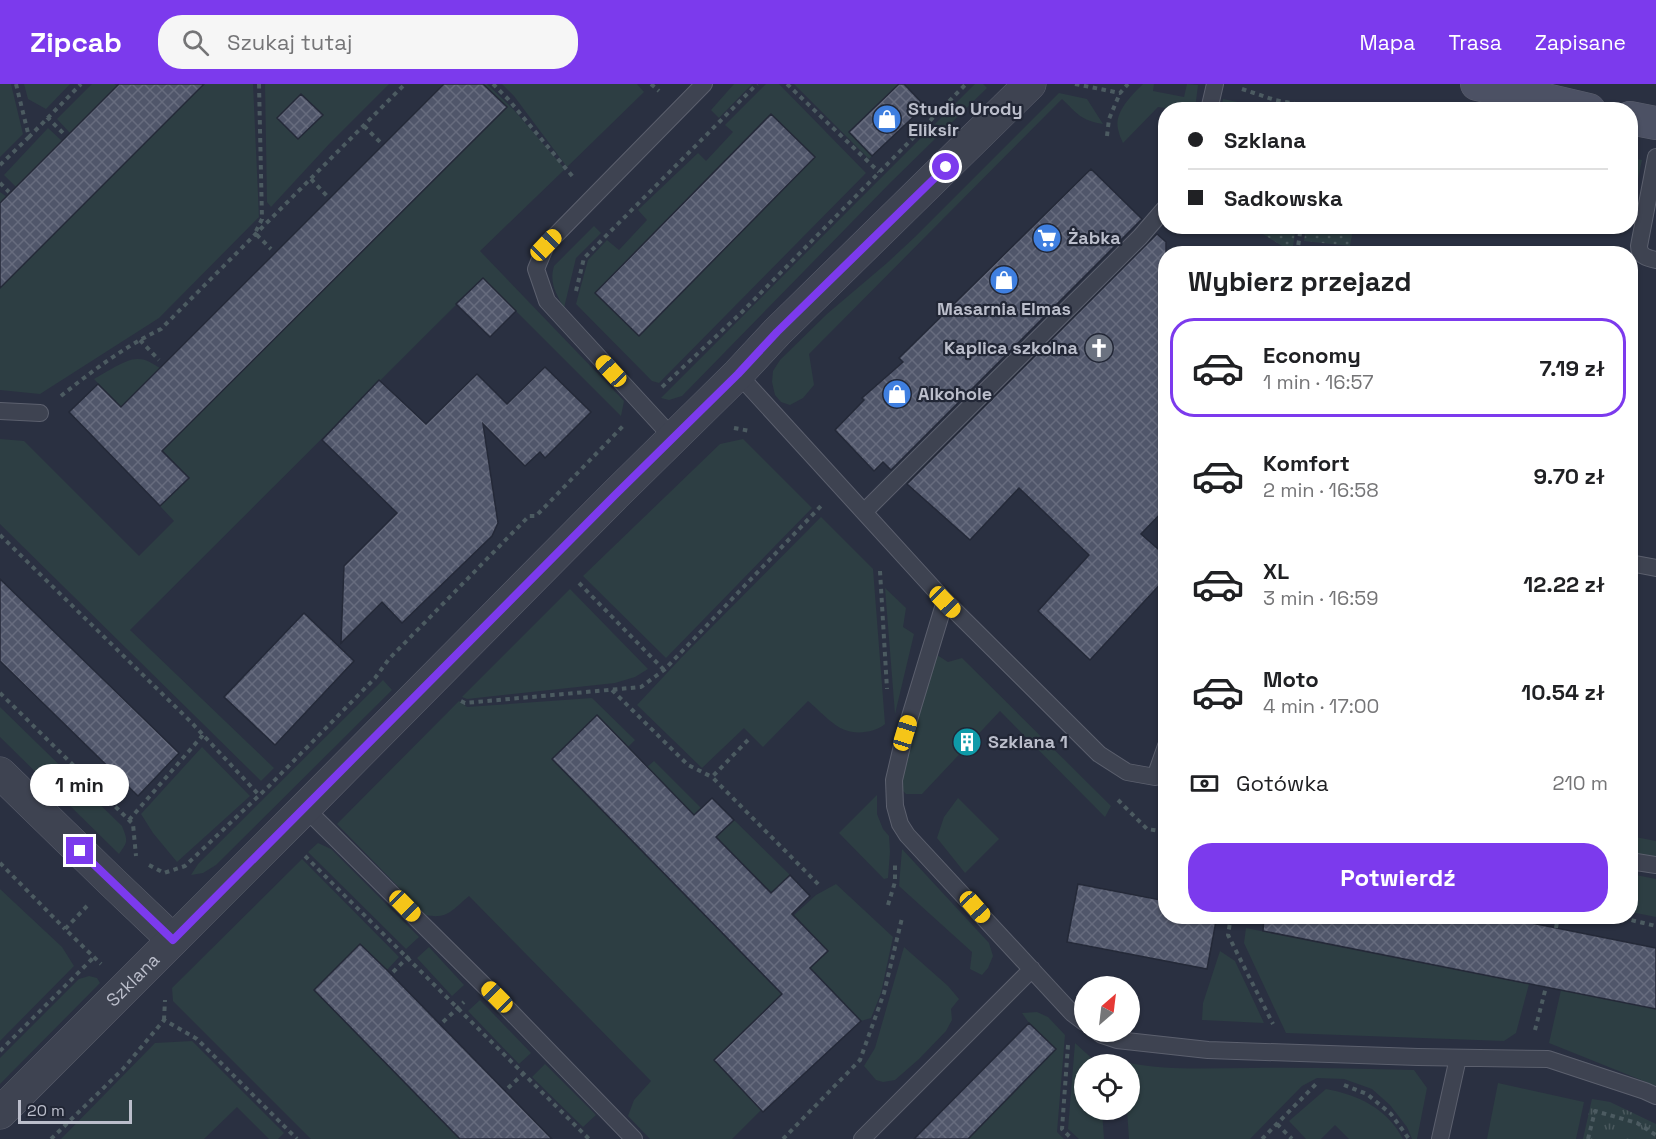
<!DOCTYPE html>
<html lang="pl">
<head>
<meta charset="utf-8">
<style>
  body { margin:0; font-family:"Space Grotesk",sans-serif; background:#f6f6f6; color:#202124; height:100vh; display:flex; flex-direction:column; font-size:22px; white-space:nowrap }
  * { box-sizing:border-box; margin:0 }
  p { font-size:20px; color:#757577 }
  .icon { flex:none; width:33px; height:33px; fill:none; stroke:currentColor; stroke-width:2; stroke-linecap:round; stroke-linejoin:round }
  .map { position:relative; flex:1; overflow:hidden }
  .drawer { position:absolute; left:1158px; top:162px; width:480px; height:678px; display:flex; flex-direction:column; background:#fff; border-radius:24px; box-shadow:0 2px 4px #0004 }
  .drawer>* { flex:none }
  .top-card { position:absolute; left:1158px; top:18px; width:480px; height:132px; border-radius:24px; box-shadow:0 2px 4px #0004; display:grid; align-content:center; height:132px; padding:0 30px; background:#fff }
  .needle { width:39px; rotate:28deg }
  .controls { position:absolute; left:1074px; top:892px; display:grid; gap:12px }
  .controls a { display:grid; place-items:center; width:66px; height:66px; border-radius:50%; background:#fff; box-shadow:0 2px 4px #0004; font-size:30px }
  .scale { position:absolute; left:18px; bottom:15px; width:114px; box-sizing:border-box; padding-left:6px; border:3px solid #bbbecb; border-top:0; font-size:16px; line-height:21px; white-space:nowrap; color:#bbbecb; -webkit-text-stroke:4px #222736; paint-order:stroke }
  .end { position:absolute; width:27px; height:27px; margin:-14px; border:8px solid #7c3aed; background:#fff; box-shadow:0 0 0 3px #fff }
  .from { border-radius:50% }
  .bubble { position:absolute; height:42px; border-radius:21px; background:#fff; box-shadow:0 2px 4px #0004; font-size:20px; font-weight:800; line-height:42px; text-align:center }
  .car { position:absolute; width:18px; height:36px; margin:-18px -9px; border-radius:8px; box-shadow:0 0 4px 2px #0007; background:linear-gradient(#f5c518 24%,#345 0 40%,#f5c518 0 76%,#345 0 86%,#f5c518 0) }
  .top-card b { display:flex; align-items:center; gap:21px; height:57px; font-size:22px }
  .top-card b+b { border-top:2px solid #e0e0e0 }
  .top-card i { width:15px; height:15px; background:#202124 }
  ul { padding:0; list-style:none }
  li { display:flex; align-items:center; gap:18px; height:99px; margin:0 12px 9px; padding:0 18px; border:3px solid transparent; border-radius:24px }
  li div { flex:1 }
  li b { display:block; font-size:22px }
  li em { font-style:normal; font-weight:800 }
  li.on { border-color:#7c3aed }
  li>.icon { width:54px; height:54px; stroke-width:1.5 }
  h2 { padding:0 30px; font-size:27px; line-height:72px }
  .pay { display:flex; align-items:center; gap:15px; height:66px; padding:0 30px; font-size:22px }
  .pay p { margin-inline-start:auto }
  .cta { display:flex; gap:12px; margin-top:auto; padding:12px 30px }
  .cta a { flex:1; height:69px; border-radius:24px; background:#7c3aed; color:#fff; font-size:24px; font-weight:800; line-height:69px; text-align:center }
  header { display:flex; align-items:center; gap:36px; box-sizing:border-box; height:84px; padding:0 30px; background:#7c3aed; color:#fff }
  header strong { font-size:28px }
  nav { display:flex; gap:33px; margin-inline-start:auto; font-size:21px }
  .search { width:420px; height:54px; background:#f6f6f6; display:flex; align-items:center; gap:15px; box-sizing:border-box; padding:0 21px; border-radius:24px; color:#757577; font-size:22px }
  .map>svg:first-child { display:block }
  .grass { fill:#2d3e43 }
  .park { fill:url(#park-tufts) }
  .garden { fill:url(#garden-dots) }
  .building { fill:url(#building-cross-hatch); stroke:#242938; stroke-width:1.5 }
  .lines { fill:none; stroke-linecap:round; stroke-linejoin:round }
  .lane-casing { stroke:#5c606e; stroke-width:18 }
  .street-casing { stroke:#5c606e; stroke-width:33 }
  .secondary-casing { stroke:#5c606e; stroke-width:34 }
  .path { stroke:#4c5b61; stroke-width:4; stroke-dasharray:4.5 4.5; stroke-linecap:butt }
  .lane { stroke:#3e4351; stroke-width:16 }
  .street { stroke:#3e4351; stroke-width:32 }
  .secondary { stroke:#4c5164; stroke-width:33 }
  .route { stroke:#7c3aed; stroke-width:8 }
  .labels { text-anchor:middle; stroke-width:4.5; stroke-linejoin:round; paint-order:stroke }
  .poi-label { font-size:18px; font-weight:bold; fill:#bbbecb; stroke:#222736; text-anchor:start }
  .street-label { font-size:18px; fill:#bbbecb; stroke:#222736 }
</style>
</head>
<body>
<header>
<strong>Zipcab</strong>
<div class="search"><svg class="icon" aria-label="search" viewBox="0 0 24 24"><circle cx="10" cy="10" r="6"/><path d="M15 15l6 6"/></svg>Szukaj tutaj</div>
<nav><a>Mapa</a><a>Trasa</a><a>Zapisane</a></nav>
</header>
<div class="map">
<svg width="1656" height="1055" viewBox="0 0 1656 1055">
  <defs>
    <pattern id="park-tufts" width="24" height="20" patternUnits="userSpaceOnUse" patternTransform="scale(1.5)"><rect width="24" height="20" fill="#2d3e43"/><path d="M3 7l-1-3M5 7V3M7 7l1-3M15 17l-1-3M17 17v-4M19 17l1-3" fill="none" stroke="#4a585d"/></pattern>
    <pattern id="garden-dots" width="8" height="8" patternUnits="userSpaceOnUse" patternTransform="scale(1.5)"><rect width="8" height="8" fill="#2d3e43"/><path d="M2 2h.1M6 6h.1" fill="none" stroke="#4a585d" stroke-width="1.8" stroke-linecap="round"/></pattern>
    <pattern id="building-cross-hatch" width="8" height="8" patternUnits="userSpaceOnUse" patternTransform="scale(1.5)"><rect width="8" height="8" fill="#50566a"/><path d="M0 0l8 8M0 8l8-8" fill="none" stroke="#676c7e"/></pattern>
  </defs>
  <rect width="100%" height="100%" fill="#2a3041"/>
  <!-- grass -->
  <path class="grass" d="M0 0H11L23 50 0 73Z
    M24 0H70L46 25 28 15Z
    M92 0H114L117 2 119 0H253L259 133 159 234 40 310 0 306V108L7 113 16 103 4 91 48 44 62 57 70 49 57 35Z
    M265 0H389L330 59 271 123 267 118Z
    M483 0H487L513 25 565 85 480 167 624 317 621 332 483 194 130 546 274 684 261 697 0 440V355L24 357 139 472 174 437 160 422 189 394 94 295C105 289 127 274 138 275 147 275 153 280 160 284Z
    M502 0H637L644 8 567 83 514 12Z
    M734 0H752L719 34 711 26Z
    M766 0H779L866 89 659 299 652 297 576 220 588 176 607 156 619 166 647 136 638 126 698 69 706 77 733 48 725 41Z
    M794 0H899L849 48 872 72 869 75Z
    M975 0H983L987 4 890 99 682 312 669 316 661 314Z
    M1143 0H1154L1153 7 1184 13 1187 0 1198 1 1195 25H1173L1158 23 1123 59C1121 55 1119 50 1118 45 1114 28 1132 11 1143 0Z
    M1059 9 1087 15 1103 40C1080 36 1078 30 1062 15L809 270 814 301 803 314 790 321 781 318 775 311 772 298 773 287 780 276 827 230 887 179 916 152Z
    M1223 15 1272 25H1221Z
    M1630 74 1642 76 1634 114 1631 113Z
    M594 142 601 149 576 174 564 224C556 209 549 199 554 182Z
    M743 355 812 424 666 574 583 492 720 360Z
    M821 433 873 485 885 640C876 648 857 651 845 646 833 642 818 625 808 617L763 663 744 644 702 684 637 621 681 574Z
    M885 504 906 524 903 543 914 550 895 630Z
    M570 505 648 585 635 593 615 599 467 615 462 613Z
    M937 571 948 578 962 574 1111 722 1105 733 1000 627 922 710H906L900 704 922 592Z
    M383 596 392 606 216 781 203 789 191 791 198 780Z
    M592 614 635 656 628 663 597 631 552 675 782 910 714 976 761 1026 732 1055H650L628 1032 634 1016 651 997 469 812C454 824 448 836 426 831L337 740 459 617 467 623Z
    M0 623 122 742C128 757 128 757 119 770L0 653Z
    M202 663 250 712 177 778 153 749 141 730Z
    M654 677 701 724 694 731 647 683Z
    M877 711V730L883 745 889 752 890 768 888 794 884 795 839 749Z
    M958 714 999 755 965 789 937 754 944 733Z
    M734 736 790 791 772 809 716 753Z
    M1630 752 1656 757V776L1631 771Z
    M318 759 331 765 419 853 406 865 308 768Z
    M902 765 989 859 993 872 988 884 982 891 970 885 972 868 899 802Z
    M302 775 399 873 387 886 360 860 314 906 460 1055H311L173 917 172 904Z
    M1631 790 1656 795V833L1631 828Z
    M836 800 893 853 881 909 871 934 861 937 810 884 828 867 794 831 816 811Z
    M0 805 62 863 74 882 0 957Z
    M1246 844 1529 900 1516 949 1504 957 1286 949 1244 859Z
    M429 863 464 901 452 912 417 874Z
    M904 863 948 902 959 915 951 925 952 936 946 947 919 975 895 996 883 998 876 996 864 982 875 964Z
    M1220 867 1235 877 1264 939 1202 936 1203 919Z
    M89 892 97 894 100 899 0 1000V974L79 895Z
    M1561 906 1656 925V1002L1549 959Z
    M480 916 531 969 519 980 468 927Z
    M1037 928 1048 933 1065 951 1057 1048 1064 1055H968L1055 966 1029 939 1022 929Z
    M192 957 284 1049 278 1055H269L237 1023 204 1055H61L155 959Z
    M1075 959 1098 980 1084 981V1026H1102L1104 1055H1079L1068 1045Z
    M1129 979C1170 987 1211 984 1253 984 1307 983 1360 985 1414 986L1427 1004 1417 1055H1412L1407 1043 1390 1021 1372 1005 1344 995 1317 994 1302 1002 1250 1055H1129L1127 1026H1130Z
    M545 980 596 1031 583 1043 532 993Z
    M1498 999 1584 1018 1576 1055H1487Z
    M1326 1005C1358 1011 1387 1024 1403 1055H1349L1335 1041 1321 1055H1306L1289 1037Z"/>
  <!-- park -->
  <path class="park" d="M1592 1015 1610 1018 1656 1040V1055H1583Z"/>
  <!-- garden -->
  <path class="garden" d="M1257 143H1296L1292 168 1258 147Z
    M1306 143H1353L1350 162 1304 157Z"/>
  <!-- building -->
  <path class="building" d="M119 0H204L0 204V119Z
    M444 0H483L507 23 162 367 189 394 160 422 69 328 98 300 121 323Z
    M899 0H904L925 22 872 72 849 48Z
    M301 10 323 31 298 55 277 34Z
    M771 30 815 73 639 252 595 209Z
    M1091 85 1142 135 891 386 883 378 874 387 835 346 864 316 862 314 903 278 899 274Z
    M1157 150 1166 158V424L1141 450 1166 472V494L1090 576 1038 527 1089 471 1019 404 970 456 907 400Z
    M483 194 516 227 490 253 456 220Z
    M545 283 591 328 545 374 540 368 525 382 483 340 498 439 492 452 402 539 382 518 341 559 344 482 397 429 322 356 379 296 426 340 477 290 507 320Z
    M0 495 179 669 138 712 0 577Z
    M304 529 354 577 275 661 224 613Z
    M597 631 694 731 712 714 734 736 716 753 771 809 790 791 810 812 792 830 828 867 810 884 861 937 763 1028 714 976 782 910 552 675Z
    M1078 800 1166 817V832H1217L1207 885 1067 858Z
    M1264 832H1496L1656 864V925L1263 847Z
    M360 860 387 886 552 1055H460L314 906Z
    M1029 939 1056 965 968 1055H914Z"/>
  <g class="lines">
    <!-- lane casing -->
    <g class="lane-casing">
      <path id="lane" d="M1209 26 1215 0
        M1656 73 1639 162C1639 172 1647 174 1656 176
        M738 290 945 517 905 649 894 696 895 722 900 740 907 751 1072 929 1084 938
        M0 327 40 329
        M673 354 547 217 536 185 546 161 704 0
        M864 428 1140 153 1166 123
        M1630 479 1656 484
        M945 517 1099 670 1127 688 1155 693 1166 662
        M305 724 510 927 634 1055
        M1630 777 1656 781
        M1098 948 1102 951 1117 956 1208 966 1418 973 1548 975 1645 1007 1656 1012
        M862 1055 1032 885
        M1440 1055 1458 974"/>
    </g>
    <!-- street casing -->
    <g class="street-casing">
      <g id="street">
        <path d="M0 689 112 798 173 856"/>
        <path id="s1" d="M0 1029 305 724 615 411 738 290 777 248 1030 0"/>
      </g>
    </g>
    <!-- secondary casing -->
    <g class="secondary-casing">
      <path id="secondary" d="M1477 0 1589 26
        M1630 34 1656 39"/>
    </g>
    <!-- path -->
    <path class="path" d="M16 0 29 53 81 0
      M259 0 262 135 255 149 271 165
      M493 0 508 15 573 93
      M651 0 659 7
      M787 0 879 88
      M1075 0 1120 9 1128 0
      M1242 5 1275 16 1326 26
      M47 33 65 51
      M364 42 381 59
      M1107 52 1109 35 1120 9
      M0 81 29 53
      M311 95 327 112
      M0 99 9 108
      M1297 170 1301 142
      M576 207 584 174 757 0
      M140 256 159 276
      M662 303 742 228 966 0
      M61 312C92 287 124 263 161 245L405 0
      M734 344 750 347
      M0 451 191 638 259 711
      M880 487 887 605
      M579 499 664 586
      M612 606 688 681 712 693
      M0 609 133 740 136 772
      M461 617 465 619 641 603 664 586 821 422
      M748 656 712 693 819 801
      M1118 716 1147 745 1166 748
      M129 736 203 651
      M305 772 589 1055
      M0 779 65 845
      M149 781 164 789 185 782 268 703 375 594 389 575 529 432H536L623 342
      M888 821 895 798V780
      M87 822 65 845 101 880
      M1231 832 1228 851 1273 940
      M1614 832 1656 842
      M1556 844 1558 832
      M393 888 409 872
      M164 936 165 916
      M443 938 464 918
      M1535 946 1546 903
      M1068 961 1062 1045 1072 1055
      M0 967 93 874
      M1344 1001 1367 1010 1391 1030 1409 1055
      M508 1004 523 990
      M1277 1040 1292 1055
      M51 1055 123 985 164 936 197 955 297 1055
      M783 1055 860 976 884 909 902 834
      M1262 1055 1317 999H1319
      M1588 1055 1595 1027 1637 1039 1656 1051"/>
    <!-- lane -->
    <use href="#lane" class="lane"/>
    <!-- street -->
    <use href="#street" class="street"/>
    <!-- secondary -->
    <use href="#secondary" class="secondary"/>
  </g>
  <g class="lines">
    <!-- route -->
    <path class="route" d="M80 767 173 856 615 411 738 290 777 248 946 83"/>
  </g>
  <!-- icons -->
  <defs>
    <g id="shop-disc" transform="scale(1.5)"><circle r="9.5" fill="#3f7fe0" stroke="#222736"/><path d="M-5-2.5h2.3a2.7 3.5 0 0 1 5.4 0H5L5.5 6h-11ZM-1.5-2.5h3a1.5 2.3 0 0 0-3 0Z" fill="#fff"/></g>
    <g id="supermarket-disc" transform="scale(1.5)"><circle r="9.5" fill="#3f7fe0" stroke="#222736"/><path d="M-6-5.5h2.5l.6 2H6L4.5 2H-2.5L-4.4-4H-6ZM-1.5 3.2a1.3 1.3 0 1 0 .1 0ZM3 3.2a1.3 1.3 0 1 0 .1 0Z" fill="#fff"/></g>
    <g id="church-disc" transform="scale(1.5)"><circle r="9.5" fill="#6b7280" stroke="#222736"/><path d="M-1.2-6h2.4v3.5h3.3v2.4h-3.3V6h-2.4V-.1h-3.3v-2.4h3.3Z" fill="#fff"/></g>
    <g id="building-disc" transform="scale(1.5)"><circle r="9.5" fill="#0f9aa8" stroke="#222736"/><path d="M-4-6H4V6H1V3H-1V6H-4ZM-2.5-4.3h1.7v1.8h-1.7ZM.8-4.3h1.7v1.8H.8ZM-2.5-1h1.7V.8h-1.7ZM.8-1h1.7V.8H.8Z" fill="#fff"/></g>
  </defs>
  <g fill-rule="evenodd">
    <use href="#shop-disc" x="887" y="35"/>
    <use href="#supermarket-disc" x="1047" y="154"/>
    <use href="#shop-disc" x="1004" y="196"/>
    <use href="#church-disc" x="1099" y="264"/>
    <use href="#shop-disc" x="897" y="310"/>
    <use href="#building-disc" x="967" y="658"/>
  </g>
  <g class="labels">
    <!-- poi labels -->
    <g class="poi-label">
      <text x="908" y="31">Studio Urody<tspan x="908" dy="21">Eliksir</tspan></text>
      <text x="1068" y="160">Żabka</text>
      <text x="1004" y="231" text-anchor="middle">Masarnia Elmas</text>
      <text x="1078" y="270" text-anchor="end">Kaplica szkolna</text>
      <text x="918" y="316">Alkohole</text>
      <text x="988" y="664">Szklana 1</text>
    </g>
    <!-- street labels -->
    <g class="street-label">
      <text dy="6" stroke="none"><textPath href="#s1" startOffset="188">Szklana</textPath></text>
    </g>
  </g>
</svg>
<div class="controls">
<a><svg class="needle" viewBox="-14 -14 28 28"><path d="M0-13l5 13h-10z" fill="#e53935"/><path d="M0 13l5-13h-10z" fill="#757577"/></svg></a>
<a><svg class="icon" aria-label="locate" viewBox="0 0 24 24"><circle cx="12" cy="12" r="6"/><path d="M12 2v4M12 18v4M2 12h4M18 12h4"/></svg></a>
</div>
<div class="scale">20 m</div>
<i class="end from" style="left:946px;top:83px"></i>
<i class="end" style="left:80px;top:767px"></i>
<div class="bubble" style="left:30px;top:680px;width:99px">1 min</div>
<i class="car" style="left:546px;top:161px;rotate:44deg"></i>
<i class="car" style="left:611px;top:287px;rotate:317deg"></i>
<i class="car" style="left:945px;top:518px;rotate:136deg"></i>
<i class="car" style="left:905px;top:649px;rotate:17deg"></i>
<i class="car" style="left:405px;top:822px;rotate:135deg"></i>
<i class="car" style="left:975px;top:823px;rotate:138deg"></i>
<i class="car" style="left:497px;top:913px;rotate:315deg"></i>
<div class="top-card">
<b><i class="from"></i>Szklana</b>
<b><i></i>Sadkowska</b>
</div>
<section class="drawer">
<h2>Wybierz przejazd</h2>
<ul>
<li class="on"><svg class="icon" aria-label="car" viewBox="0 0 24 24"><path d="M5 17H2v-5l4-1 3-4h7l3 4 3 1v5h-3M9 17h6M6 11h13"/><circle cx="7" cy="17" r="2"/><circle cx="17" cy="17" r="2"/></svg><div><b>Economy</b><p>1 min · 16:57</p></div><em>7.19 zł</em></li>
<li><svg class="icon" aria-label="car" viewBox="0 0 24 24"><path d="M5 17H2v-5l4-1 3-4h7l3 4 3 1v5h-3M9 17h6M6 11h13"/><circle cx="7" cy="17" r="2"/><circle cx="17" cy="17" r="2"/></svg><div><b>Komfort</b><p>2 min · 16:58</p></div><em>9.70 zł</em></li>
<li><svg class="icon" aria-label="car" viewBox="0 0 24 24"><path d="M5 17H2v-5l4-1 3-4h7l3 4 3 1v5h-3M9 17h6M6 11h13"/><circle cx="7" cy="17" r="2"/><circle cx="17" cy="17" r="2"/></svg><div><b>XL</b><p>3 min · 16:59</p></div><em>12.22 zł</em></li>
<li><svg class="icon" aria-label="car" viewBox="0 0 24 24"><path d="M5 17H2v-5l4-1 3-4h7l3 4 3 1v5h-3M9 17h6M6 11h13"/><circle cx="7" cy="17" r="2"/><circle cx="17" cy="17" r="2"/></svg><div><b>Moto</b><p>4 min · 17:00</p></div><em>10.54 zł</em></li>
</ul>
<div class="pay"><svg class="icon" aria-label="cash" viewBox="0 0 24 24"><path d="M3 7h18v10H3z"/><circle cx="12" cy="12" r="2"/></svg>Gotówka<p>210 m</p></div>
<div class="cta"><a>Potwierdź</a></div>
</section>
</div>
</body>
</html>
